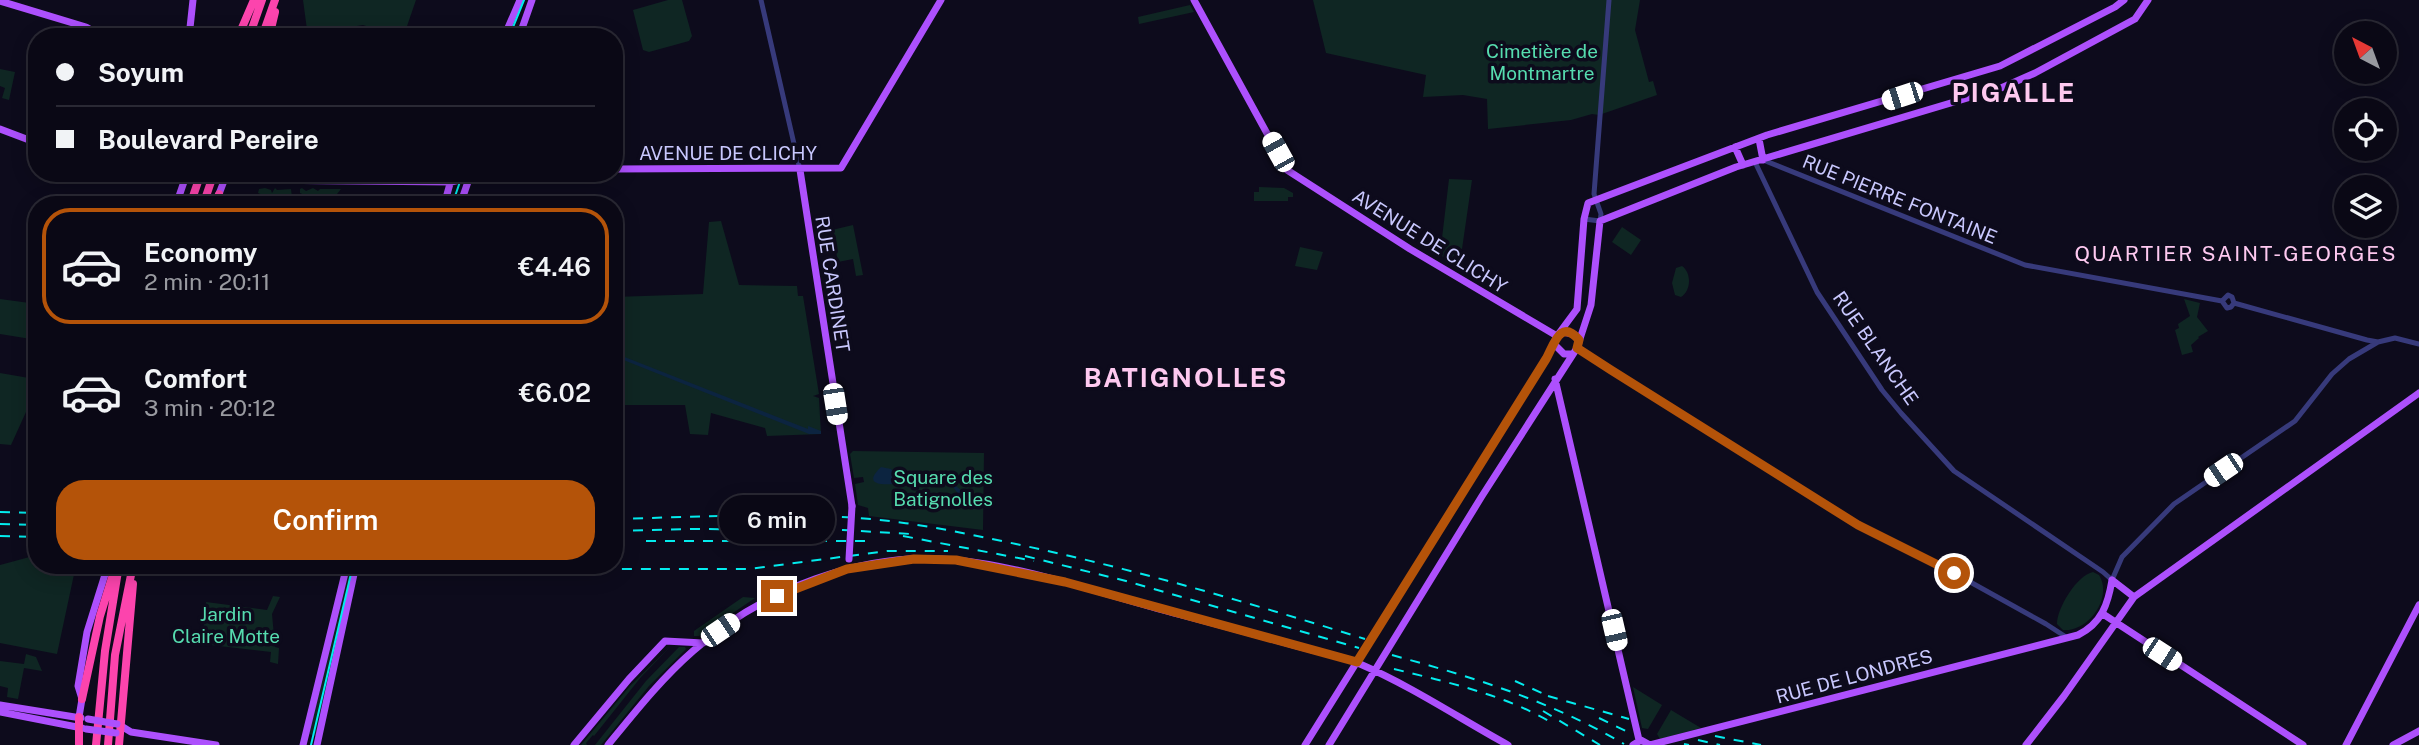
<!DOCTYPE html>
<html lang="en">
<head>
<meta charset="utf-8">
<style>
  body { margin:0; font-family:"Public Sans",sans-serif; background:#181622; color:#f1f3f6; height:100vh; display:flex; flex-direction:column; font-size:26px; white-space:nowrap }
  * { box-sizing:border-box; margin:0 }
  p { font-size:23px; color:#999aa0 }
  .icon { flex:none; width:38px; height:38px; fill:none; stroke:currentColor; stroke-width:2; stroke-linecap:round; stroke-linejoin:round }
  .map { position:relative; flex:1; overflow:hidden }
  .sheet { position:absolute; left:28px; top:196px; width:595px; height:378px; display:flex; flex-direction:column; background:#0a0815; border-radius:28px; box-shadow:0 4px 18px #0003,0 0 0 2px #2a2934 }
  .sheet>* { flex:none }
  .top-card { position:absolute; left:28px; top:28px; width:595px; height:154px; border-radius:28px; box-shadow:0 4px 18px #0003,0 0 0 2px #2a2934; display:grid; align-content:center; height:154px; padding:0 28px; background:#0a0815 }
  .needle { width:46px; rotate:319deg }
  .fabs { position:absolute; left:2334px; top:21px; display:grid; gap:14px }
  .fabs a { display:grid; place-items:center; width:63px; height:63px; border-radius:50%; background:#0a0815; box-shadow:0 4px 18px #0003,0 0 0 2px #2a2934; font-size:35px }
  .end { position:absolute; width:32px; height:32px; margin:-16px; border:9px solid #b45309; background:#fff; box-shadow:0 0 0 4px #fff }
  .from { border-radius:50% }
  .bubble { position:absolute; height:49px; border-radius:24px; background:#0a0815; box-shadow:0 4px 18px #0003,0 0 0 2px #2a2934; font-size:23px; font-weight:600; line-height:49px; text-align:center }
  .car { position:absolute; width:21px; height:42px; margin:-21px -10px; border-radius:9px; box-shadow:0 0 5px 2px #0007; background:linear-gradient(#fff 24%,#345 0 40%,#fff 0 76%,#345 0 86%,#fff 0) }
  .top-card b { display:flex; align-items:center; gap:24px; height:66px; font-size:26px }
  .top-card b+b { border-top:2px solid #2a2934 }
  .top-card i { width:18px; height:18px; background:#f1f3f6 }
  ul { padding:12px 0 0; list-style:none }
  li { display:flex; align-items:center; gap:21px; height:116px; margin:0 14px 10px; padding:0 14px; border:4px solid transparent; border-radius:28px }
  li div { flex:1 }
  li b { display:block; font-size:26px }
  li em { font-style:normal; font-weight:600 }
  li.selected { border-color:#b45309 }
  li>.icon { width:63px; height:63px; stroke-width:1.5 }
  .primary-button { display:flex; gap:14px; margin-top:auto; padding:14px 28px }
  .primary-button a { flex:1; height:80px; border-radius:28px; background:#b45309; color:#fff; font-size:28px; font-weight:600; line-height:80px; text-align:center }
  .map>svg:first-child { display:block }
  .green { fill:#0f2623 }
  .water { fill:#0c2440 }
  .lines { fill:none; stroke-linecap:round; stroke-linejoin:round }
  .minor { stroke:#373a7b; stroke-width:5 }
  .major { stroke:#ad50fd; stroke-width:7 }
  .highway { stroke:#fc44ad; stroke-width:8 }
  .tram { stroke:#03ecee; stroke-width:2 }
  .rail { stroke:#03ecee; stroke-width:2; stroke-dasharray:10 9; stroke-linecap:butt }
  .major-bridge { stroke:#ad50fd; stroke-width:7 }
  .highway-bridge { stroke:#fc44ad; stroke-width:8 }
  .route { stroke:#b45309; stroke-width:9 }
  .labels { text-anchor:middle; stroke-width:7; stroke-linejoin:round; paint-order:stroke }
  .park-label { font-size:19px; fill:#56dcaf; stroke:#0d0b1c }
  .street-label { font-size:19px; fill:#c9c8fe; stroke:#0d0b1c }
  .neighbourhood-label { font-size:21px; letter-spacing:2px; fill:#fec9f0; stroke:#0d0b1c }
  .district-label { font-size:26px; font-weight:bold; letter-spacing:2px; fill:#fec9f0; stroke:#0d0b1c }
</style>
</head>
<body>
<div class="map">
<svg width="2419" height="745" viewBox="0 0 2419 745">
  <rect width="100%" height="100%" fill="#0d0b1c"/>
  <!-- green -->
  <path class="green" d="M303 0H416L406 29 373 33 369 27 363 25 351 27 345 34 308 37Z
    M668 0H682L692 36 689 41 649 52 643 50 633 10Z
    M1313 0H1640L1635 30 1649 82 1653 81 1657 95 1599 115 1592 114 1571 120 1488 129 1487 99 1463 95 1423 97 1426 75 1326 53Z
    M1190 5 1194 12 1139 24 1138 17Z
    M0 69 15 72 9 100 2 98 5 88 0 86Z
    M1449 179 1472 180 1462 249 1455 248 1453 262 1440 255Z
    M1259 187 1284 188 1293 193V197H1288V201H1254V192H1259Z
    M265 188 271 190 272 193 275 188 277 190 291 189 292 198 296 197V205C285 204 280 201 272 197L271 199 258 193 259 189Z
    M302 188 306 191 313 188 318 191 320 189H341L333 199 330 195 328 200 322 199 319 202 300 193V189Z
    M721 221 739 285 797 286 798 296H803L819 394 813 396 819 398 821 434 767 436 765 428 711 413 708 435 690 434 685 405H614V297L703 294 709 222Z
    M853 225 863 275 856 276 853 259 838 262 832 230Z
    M1622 227 1641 240 1631 255 1612 242Z
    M1300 247 1323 252 1317 270 1295 266Z
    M1682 266C1692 273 1691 291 1681 297L1675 295 1672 283 1676 268Z
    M0 299 37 304V340L0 334Z
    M2184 299 2200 303 2197 317 2208 331 2198 337 2199 338 2191 345 2193 352 2182 355 2175 330 2179 328 2178 324 2190 316Z
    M0 373 29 378 37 385V414L26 412 11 445 0 444Z
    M853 451 984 453 983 530 869 516 868 508 858 505 855 484 864 482 863 477 854 478 850 454Z
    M37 555V565H76L57 654 0 643V565Z
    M348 565H354L316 736 309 734Z
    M2093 572 2099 575C2113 597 2089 632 2063 630L2057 624C2057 608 2077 575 2093 572Z
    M273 596 280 597 272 614 275 647 279 648 278 664 270 662 271 652 202 644 206 602 267 610Z
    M743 597 755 598 699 636H694V631Z
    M671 646 641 677 594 736 593 735 586 743 587 745H581L630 686Z
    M679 647H685L686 649 649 686 601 745H595L646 681Z
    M26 654 36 657 42 671 24 668 18 699 7 697 8 688 0 686V661L24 664Z
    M1633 687 1662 705 1648 729 1642 728Z
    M1671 710 1701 728 1660 739 1657 734Z"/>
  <!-- water -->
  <path class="water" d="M622 356 808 429V426L821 431V434H809L621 359Z
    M881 467 891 469C892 470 896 478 898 479 902 482 943 482 951 482L963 492 959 495 951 484C943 484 935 487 928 485 922 484 918 482 911 482 905 482 854 493 881 467Z"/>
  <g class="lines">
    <!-- minor -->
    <path class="minor" d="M761 0 800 170
      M1763 160 2025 265 2222 301
      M1755 162 1817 292 1882 390 1901 413 1954 471 2103 572 2112 580 2122 557 2174 504 2295 421 2332 374 2349 359 2378 342
      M1584 219 1600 221 1601 214 1594 194 1609 0
      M2222 301 2227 308 2231 307 2234 303
      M2222 301 2228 295 2232 297 2234 303
      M2234 303 2367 340 2378 342 2395 338 2419 344
      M1577 348 1858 525 1954 573 2046 624 2066 637"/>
    <!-- major -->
    <path class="major" d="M1194 0 1287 170 1410 249 1557 336
      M0 1 86 27 103 37
      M189 37 193 0
      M504 37 520 0
      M519 37 532 0
      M0 129 37 143
      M1759 139 1763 160
      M1735 147 1743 165
      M614 169 841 168 941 0
      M800 170 852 506
      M200 173 248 180 451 182 464 179 473 173
      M219 194 227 173
      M176 205 187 173
      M444 205 453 173
      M460 205 470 176
      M1562 332 1574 334 1579 340
      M1554 344 1564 354H1572
      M1555 379 1639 740
      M2112 580 2134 597
      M2103 614 2303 745
      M0 705 81 718
      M0 712 82 728
      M79 717 82 699 78 686 87 632 108 565
      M118 724 131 732 216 745
      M303 745 347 565
      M317 745 356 565
      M574 745 629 679 665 641 703 643
      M608 745C635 712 661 679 693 651 762 590 863 550 956 560 1024 567 1090 590 1156 608 1205 621 1255 634 1304 648 1322 653 1343 656 1360 664 1411 686 1459 718 1508 745
      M1305 745 1546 359 1557 336 1577 309 1584 219 1588 203 1767 135 2000 66 2115 7 2124 0
      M1329 745 1482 496 1577 348 1591 305 1600 221 1736 167 2001 88 2035 73 2135 19 2148 0
      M1633 745 1641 740 1650 745
      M1650 745 2078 635C2102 623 2108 604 2112 580
      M2026 745 2064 696 2134 597 2419 393
      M2346 745 2419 605
      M2393 745 2419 731"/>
    <!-- highway -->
    <path class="highway" d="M238 37 254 0
      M249 37 262 0
      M262 37 275 0
      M269 37 275 12
      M215 205 219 194
      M82 699 100 616 115 568
      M79 717V745
      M96 745 105 651 119 565
      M108 745 115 655 133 565
      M119 745 133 584"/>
    <!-- tram -->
    <path class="tram" d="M509 37 524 0
      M452 205 463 173
      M311 745 353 565"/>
    <!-- rail -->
    <path class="rail" d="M0 512 37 513
      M614 519C696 517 777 512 859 518 912 522 964 533 1016 544 1134 569 1250 603 1365 639
      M0 524 37 525
      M614 531 693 529 843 530 911 534
      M0 536 37 537
      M903 536 1034 561
      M646 541H870
      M1025 556 1126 581 1359 648
      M432 565 512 569H749L887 551H948
      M1392 655C1472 677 1551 701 1624 744
      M1394 669C1447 682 1501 694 1549 721
      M1515 681 1544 694
      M1548 696 1629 719
      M1543 711 1600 745
      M1599 718 1630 733
      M1715 736 1761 745
      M1698 740 1720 745
      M1684 744 1689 745"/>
    <!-- major-bridge -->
    <path class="major-bridge" d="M849 559 852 506
      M88 719 117 724
      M86 729 116 733"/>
    <!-- highway-bridge -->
    <path class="highway-bridge" d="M190 205 201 173
      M203 205 214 173"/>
  </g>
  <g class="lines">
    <!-- route -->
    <path class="route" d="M777 596 847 569 914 559 956 560 1065 582 1357 662 1546 359C1554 345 1560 318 1579 340L1577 348 1611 370 1858 525 1954 573"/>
  </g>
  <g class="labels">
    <!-- park labels -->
    <g class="park-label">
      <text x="1542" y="58">Cimetière de<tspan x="1542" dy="22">Montmartre</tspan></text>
      <text x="943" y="484">Square des<tspan x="943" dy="22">Batignolles</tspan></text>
      <text x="226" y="621">Jardin<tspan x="226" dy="22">Claire Motte</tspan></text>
    </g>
    <!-- street labels -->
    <g class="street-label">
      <text x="728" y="160">AVENUE DE CLICHY</text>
      <text transform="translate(1900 199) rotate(22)" y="7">RUE PIERRE FONTAINE</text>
      <text transform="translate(1430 241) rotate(32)" y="7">AVENUE DE CLICHY</text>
      <text transform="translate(833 284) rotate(81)" y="7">RUE CARDINET</text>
      <text transform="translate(1876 348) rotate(55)" y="7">RUE BLANCHE</text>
      <text transform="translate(1854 676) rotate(-15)" y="7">RUE DE LONDRES</text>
    </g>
    <!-- neighbourhood labels -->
    <g class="neighbourhood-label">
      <text x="2236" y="261">QUARTIER SAINT-GEORGES</text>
    </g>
    <!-- district labels -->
    <g class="district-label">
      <text x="2014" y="102">PIGALLE</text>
      <text x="1186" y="387">BATIGNOLLES</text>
    </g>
  </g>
</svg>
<div class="fabs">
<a><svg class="needle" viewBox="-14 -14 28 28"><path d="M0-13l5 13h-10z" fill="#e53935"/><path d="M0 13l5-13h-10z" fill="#999aa0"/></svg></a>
<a><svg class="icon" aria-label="locate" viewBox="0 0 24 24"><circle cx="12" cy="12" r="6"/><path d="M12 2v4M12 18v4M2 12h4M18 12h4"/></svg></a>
<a><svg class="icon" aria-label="layers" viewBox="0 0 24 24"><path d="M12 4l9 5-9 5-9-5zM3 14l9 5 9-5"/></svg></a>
</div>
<i class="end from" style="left:1954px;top:573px"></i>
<i class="end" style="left:777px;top:596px"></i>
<div class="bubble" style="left:719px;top:495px;width:116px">6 min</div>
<i class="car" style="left:1902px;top:96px;rotate:252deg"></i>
<i class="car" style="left:1278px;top:152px;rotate:331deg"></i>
<i class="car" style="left:835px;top:404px;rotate:171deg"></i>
<i class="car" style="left:2223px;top:470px;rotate:236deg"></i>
<i class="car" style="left:720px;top:630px;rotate:56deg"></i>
<i class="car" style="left:1614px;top:630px;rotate:167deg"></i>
<i class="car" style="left:2162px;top:654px;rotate:123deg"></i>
<div class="top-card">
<b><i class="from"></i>Soyum</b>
<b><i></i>Boulevard Pereire</b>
</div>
<section class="sheet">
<ul>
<li class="selected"><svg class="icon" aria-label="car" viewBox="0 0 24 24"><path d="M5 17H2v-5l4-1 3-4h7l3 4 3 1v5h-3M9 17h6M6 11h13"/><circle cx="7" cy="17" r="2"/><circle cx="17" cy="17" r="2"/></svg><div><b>Economy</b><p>2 min · 20:11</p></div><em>€4.46</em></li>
<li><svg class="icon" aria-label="car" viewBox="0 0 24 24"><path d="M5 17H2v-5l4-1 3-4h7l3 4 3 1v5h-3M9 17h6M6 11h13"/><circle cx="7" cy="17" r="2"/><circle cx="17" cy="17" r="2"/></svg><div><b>Comfort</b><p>3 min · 20:12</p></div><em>€6.02</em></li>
</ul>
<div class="primary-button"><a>Confirm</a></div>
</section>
</div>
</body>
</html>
